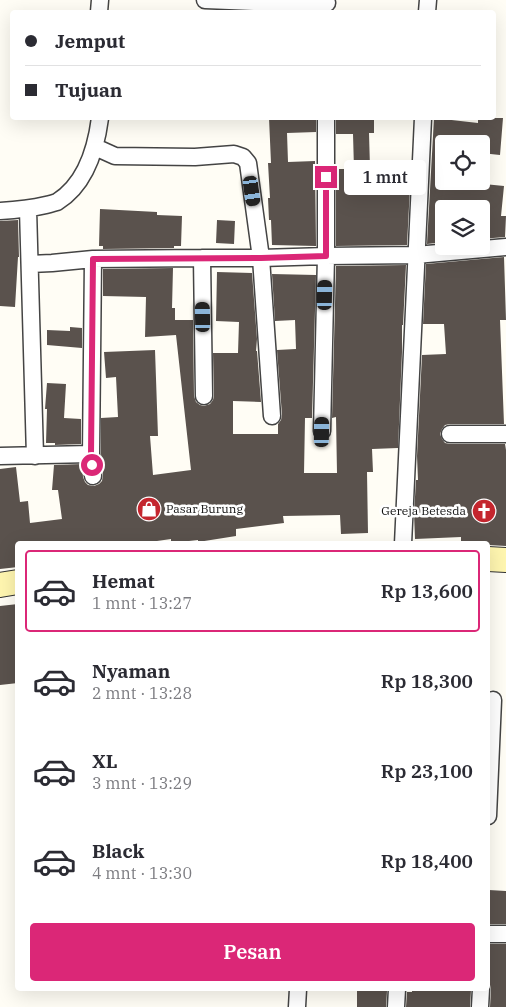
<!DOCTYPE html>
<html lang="id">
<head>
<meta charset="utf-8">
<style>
  body { margin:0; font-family:"IBM Plex Serif",serif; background:#f2f2f3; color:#2b2b33; height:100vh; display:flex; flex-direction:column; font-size:19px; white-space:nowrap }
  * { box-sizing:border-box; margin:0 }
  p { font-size:16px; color:#7c7c81 }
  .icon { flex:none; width:28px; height:28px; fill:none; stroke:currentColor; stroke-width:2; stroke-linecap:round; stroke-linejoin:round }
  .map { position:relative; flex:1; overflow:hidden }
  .details { position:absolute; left:15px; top:541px; width:475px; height:450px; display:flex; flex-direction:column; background:#fff; border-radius:5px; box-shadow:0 5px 20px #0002 }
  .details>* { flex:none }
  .hud { position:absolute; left:10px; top:10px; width:486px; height:110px; border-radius:5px; box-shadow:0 5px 20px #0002; display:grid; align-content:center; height:110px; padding:0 15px; background:#fff }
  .fabs { position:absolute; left:435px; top:135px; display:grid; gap:10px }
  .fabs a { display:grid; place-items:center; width:55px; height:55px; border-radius:5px; background:#fff; box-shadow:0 5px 20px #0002; font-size:25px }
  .end { position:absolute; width:22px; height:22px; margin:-11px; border:6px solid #db2777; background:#fff; box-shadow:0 0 0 2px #fff }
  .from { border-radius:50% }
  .bubble { position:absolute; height:35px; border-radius:5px; background:#fff; box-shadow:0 5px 20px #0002; font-size:16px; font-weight:600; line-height:35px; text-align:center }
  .car { position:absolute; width:15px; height:30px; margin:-15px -8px; border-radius:6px; box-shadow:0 0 4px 1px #0007; background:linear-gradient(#222 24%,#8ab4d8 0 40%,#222 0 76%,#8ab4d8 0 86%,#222 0) }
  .hud b { display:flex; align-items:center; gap:18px; height:48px; font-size:19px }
  .hud b+b { border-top:1px solid #e1e1e2 }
  .hud i { width:12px; height:12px; background:#2b2b33 }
  ul { padding:9px 0 0; list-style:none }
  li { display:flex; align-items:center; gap:15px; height:82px; margin:0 10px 8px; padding:0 5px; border:2px solid transparent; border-radius:5px }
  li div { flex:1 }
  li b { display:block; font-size:19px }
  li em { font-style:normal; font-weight:600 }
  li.on { border-color:#db2777 }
  li>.icon { width:45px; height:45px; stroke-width:1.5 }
  .primary-button { display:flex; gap:10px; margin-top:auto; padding:10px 15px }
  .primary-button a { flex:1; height:58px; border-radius:5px; background:#db2777; color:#fff; font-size:20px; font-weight:600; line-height:58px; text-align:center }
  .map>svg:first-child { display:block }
  .building { fill:#5a524d }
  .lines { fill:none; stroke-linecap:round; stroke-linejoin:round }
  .street-casing { stroke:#444; stroke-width:19 }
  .secondary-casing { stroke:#333; stroke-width:26 }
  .street { stroke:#fff; stroke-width:16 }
  .secondary { stroke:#fff6b0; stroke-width:24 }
  .route { stroke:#db2777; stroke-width:6 }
  .labels { text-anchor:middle; stroke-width:5; stroke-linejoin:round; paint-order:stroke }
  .poi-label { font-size:12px; fill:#111; stroke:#fff; text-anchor:start }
</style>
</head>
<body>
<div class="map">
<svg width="506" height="1007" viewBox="0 0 506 1007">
  <rect width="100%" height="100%" fill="#fffdf5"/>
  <!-- building -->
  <path class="building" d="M269 118H316V132L287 133 288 162 315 161 316 246 272 245 271 220H269L268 198H270L268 163H271Z
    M336 118H374V133H369L370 168H411L407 245 336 246V169H354L353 134H336Z
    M434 118 478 123V118H503L500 155 481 153V144H444V181H474V183L504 186 501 216H506L505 237 481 239V209H444V242L427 244Z
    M100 209 157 212V215L182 216 181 246H174V248L103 249V246H99Z
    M18 220 19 257H18L15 307 0 306V221Z
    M217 220 235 221 234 244 216 243Z
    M504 257 506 320H500L504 424H450L445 425 442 429 440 434 442 439 445 443 450 444H505L506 450V546L488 545V544H461V537L415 539 414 514 416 480H418L417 456 422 355 446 354 444 324H423L426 264Z
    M406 265 403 325H402V352L398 448 372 449 373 472H367L368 533 341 534 340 515 283 516 284 523 236 529V536L198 542V540L171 543V539L136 544H18V567L0 569V469L16 467 20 502 28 501 30 523 62 519 58 490H52L54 465 82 464 83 477 85 482 88 485 94 486 99 484 102 481 103 475 101 454V418L118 417 116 377 106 378 104 352 155 350 158 436H150L153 475 191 470 176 335 145 337 146 297 103 296V269L173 268 172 308H175V320H193L194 396 196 402 200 405 204 406 210 404 213 400 214 396 213 353H238L239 322 216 321 217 272 252 273 257 339 256 351H257L261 402 233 401V434H278V424L281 420 282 415 277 350 296 349 295 320 275 321 272 274 316 275 312 418H305L304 473H337L336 417 332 418 336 266Z
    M70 327 82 328V348L47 345V330L70 331Z
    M47 383 66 384 64 418 81 419V444L55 445V443H46L47 409H45Z
    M18 604V683L0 685V606Z
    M489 890 506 891V924H488Z
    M488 944H506V1007H490L491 989 490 985 488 982Z
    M412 989 471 990 470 1007H406L407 992H412Z
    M357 990 387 991 386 1007H357Z"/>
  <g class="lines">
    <!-- street casing -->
    <g class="street-casing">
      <path id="street" d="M205 0 254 2 327 3
        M99 12 100 0
        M427 12 428 0
        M95 147 115 156 195 157 234 154 243 157 248 163 261 258 272 416
        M28 209 35 456
        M0 211C17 210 29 209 46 205 50 204 54 203 57 202 86 184 96 149 100 118
        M202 258 204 396
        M93 259 91 454 93 476
        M30 264 52 263 93 259 202 258H261L326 256 416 255 506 247
        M322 431 326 256V118
        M450 434H506
        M0 456 91 454
        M403 544 423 118
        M488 816 493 700
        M488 934H506
        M297 1007 298 989
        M396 1007 397 989
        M480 1007 481 989"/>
    </g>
    <!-- secondary casing -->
    <g class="secondary-casing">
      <path id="secondary" d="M488 559 506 560
        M0 585 18 582"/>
    </g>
    <!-- street -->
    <use href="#street" class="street"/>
    <!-- secondary -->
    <use href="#secondary" class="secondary"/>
  </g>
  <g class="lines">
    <!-- route -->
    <path class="route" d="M92 465 91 454 93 259 261 258 326 256V177"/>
  </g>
  <!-- icons -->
  <defs>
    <g id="shop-disc" transform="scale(1.25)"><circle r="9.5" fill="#c4262e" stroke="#fff"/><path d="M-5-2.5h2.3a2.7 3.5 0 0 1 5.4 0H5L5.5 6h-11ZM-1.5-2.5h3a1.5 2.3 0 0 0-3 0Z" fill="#fff"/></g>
    <g id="church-disc" transform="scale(1.25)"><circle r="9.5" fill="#c4262e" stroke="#fff"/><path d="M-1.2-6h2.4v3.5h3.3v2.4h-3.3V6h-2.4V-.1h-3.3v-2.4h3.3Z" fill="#fff"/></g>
  </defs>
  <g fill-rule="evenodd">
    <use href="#shop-disc" x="149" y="509"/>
    <use href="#church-disc" x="484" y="511"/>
  </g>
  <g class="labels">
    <!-- poi labels -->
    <g class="poi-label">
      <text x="166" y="513">Pasar Burung</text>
      <text x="466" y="515" text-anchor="end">Gereja Betesda</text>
    </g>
  </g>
</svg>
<div class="fabs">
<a><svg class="icon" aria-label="locate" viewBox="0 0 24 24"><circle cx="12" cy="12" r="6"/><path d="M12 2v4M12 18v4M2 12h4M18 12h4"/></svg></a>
<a><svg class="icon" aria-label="layers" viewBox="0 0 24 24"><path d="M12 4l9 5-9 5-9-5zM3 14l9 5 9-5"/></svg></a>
</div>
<i class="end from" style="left:92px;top:465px"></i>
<i class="end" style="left:326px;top:177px"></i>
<div class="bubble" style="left:344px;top:160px;width:82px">1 mnt</div>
<i class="car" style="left:252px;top:191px;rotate:172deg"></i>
<i class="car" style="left:325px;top:295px;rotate:1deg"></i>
<i class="car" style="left:203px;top:317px;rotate:359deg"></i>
<i class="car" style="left:322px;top:432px;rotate:1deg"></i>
<div class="hud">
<b><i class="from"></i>Jemput</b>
<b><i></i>Tujuan</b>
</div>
<section class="details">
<ul>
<li class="on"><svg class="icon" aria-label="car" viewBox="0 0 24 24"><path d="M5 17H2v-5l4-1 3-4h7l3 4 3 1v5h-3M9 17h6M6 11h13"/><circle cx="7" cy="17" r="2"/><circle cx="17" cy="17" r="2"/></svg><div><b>Hemat</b><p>1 mnt · 13:27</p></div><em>Rp 13,600</em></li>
<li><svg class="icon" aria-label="car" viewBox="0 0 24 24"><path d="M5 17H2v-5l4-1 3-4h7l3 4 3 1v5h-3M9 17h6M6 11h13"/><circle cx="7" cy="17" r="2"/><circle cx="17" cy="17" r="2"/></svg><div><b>Nyaman</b><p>2 mnt · 13:28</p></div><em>Rp 18,300</em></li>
<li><svg class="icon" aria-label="car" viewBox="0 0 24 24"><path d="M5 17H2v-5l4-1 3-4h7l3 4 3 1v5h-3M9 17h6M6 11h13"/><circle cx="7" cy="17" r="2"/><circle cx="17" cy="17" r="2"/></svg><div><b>XL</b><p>3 mnt · 13:29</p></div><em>Rp 23,100</em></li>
<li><svg class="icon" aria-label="car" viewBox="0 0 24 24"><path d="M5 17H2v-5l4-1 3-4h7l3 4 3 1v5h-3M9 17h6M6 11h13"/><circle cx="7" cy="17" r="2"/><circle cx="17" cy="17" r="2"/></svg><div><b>Black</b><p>4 mnt · 13:30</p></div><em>Rp 18,400</em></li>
</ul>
<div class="primary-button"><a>Pesan</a></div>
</section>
</div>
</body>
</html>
